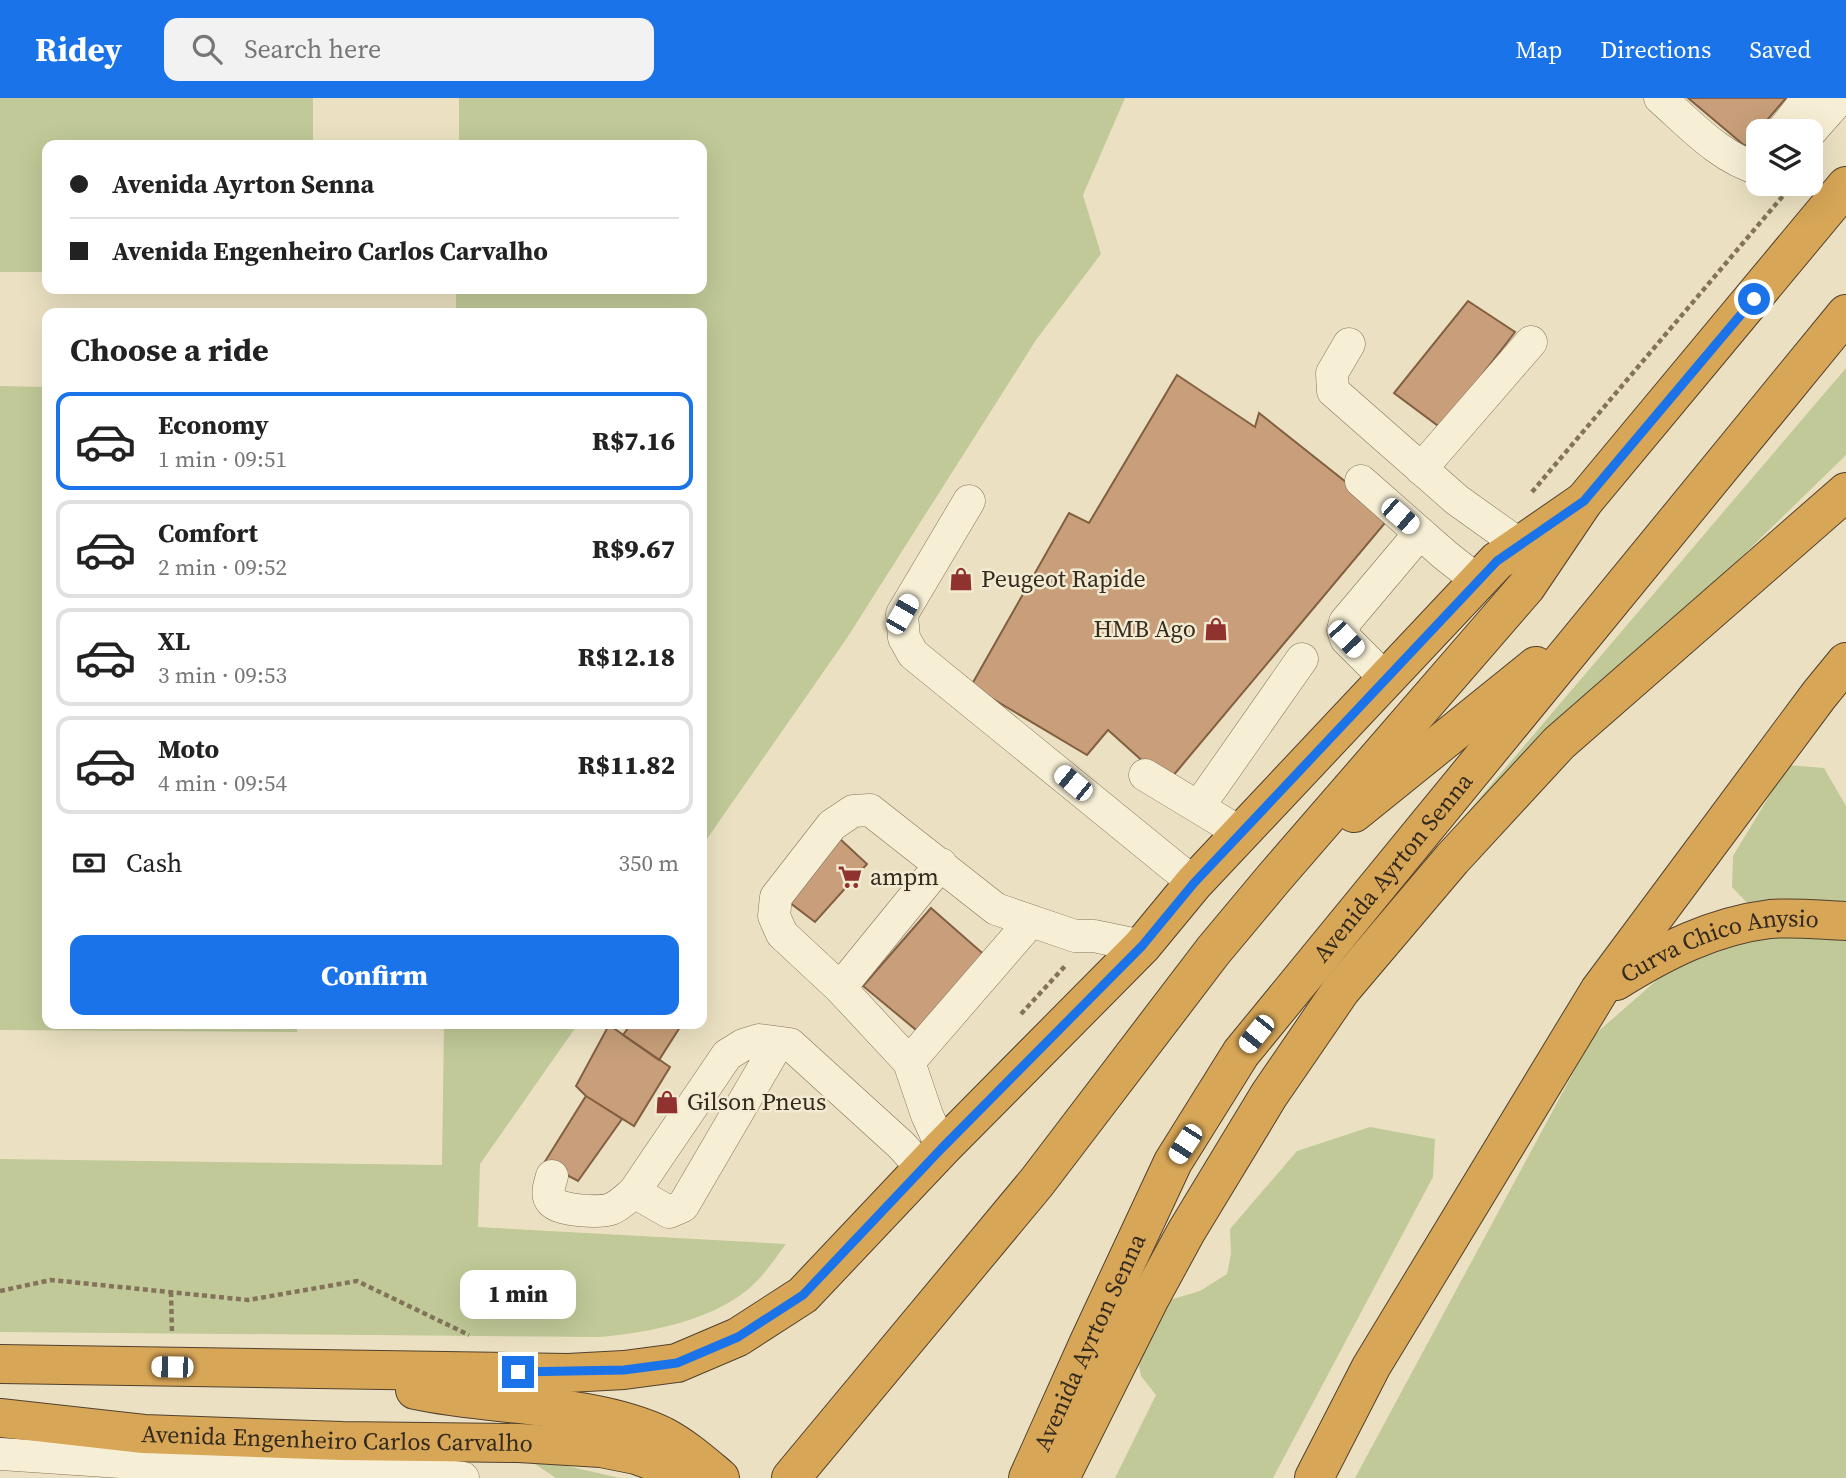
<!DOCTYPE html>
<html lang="en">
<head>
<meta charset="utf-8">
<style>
  body { margin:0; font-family:"Source Serif 4",serif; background:#f2f2f2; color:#222; height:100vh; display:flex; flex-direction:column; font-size:26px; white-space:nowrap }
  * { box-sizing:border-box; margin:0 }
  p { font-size:23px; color:#767676 }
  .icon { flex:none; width:38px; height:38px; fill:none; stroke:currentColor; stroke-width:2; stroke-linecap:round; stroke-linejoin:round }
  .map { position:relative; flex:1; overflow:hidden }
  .details { position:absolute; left:42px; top:210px; width:665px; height:721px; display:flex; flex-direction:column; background:#fff; border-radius:14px; box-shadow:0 7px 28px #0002 }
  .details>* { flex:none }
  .hud { position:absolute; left:42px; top:42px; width:665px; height:154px; border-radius:14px; box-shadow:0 7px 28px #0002; display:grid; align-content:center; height:154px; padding:0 28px; background:#fff }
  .tools { position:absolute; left:1746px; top:21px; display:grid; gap:14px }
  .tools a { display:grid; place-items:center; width:77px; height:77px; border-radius:14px; background:#fff; box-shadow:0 7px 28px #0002; font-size:35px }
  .end { position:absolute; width:32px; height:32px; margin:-16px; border:9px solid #1a73e8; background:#fff; box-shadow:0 0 0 4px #fff }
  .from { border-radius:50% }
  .bubble { position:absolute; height:49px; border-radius:14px; background:#fff; box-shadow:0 7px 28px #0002; font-size:23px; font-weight:800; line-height:49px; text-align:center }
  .car { position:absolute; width:21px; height:42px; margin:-21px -10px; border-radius:9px; box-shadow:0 0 5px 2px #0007; background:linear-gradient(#fff 24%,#345 0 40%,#fff 0 76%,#345 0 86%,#fff 0) }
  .hud b { display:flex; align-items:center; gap:24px; height:66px; font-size:26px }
  .hud b+b { border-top:2px solid #e0e0e0 }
  .hud i { width:18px; height:18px; background:#222 }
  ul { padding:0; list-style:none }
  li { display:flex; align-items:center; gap:21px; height:98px; margin:0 14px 10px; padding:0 14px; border:4px solid #e0e0e0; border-radius:14px }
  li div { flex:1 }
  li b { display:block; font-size:26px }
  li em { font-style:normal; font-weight:800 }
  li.on { border-color:#1a73e8 }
  li>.icon { width:63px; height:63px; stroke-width:1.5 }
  h2 { padding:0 28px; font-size:32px; line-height:84px }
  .pay { display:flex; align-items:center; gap:18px; height:77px; padding:0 28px; font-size:26px }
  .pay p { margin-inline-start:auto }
  .cta { display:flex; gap:14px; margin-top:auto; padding:14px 28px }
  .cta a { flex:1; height:80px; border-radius:14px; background:#1a73e8; color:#fff; font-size:28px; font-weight:800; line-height:80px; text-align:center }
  header { display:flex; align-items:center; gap:42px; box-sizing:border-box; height:98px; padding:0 35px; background:#1a73e8; color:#fff }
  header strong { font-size:33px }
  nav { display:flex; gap:38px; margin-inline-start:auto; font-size:24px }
  .search { width:490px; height:63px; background:#f2f2f2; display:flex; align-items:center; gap:18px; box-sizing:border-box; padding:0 24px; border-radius:14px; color:#767676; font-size:26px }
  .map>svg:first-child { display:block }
  .green { fill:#c0c997 }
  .building { fill:#c89f7a; stroke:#825f41; stroke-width:2 }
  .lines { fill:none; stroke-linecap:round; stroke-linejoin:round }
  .minor-casing { stroke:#84735a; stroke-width:33 }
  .highway-casing { stroke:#52412e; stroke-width:40 }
  .path { stroke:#84735a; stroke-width:4.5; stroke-dasharray:5 3.5; stroke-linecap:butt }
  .minor { stroke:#f7efd5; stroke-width:32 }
  .highway { stroke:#d7a657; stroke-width:38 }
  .route { stroke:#1a73e8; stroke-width:9 }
  .labels { text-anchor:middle; stroke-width:5; stroke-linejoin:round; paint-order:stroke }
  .poi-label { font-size:24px; fill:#352a1e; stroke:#f3ebd1; text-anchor:start }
  .street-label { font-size:24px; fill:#352a1e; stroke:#f3ebd1 }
</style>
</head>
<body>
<header>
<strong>Ridey</strong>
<div class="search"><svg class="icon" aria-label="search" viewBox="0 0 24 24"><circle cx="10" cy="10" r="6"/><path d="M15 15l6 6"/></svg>Search here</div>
<nav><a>Map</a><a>Directions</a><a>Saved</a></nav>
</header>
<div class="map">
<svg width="1846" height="1380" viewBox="0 0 1846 1380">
  <rect width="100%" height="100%" fill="#ebe1c2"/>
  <!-- green -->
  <path class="green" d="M0 0H313V47H47V174H0Z
    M459 0H1125L1083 97 1101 156 1036 242 847 540 702 748V215H456V191H702V47H459Z
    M1846 270V357L1409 783Z
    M0 288 47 289V926H297V934L0 932Z
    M1788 667 1824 670 1846 708V812L1752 810 1732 789 1733 758Z
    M1810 837 1846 840V1380H1355L1593 938 1666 874 1740 842Z
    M444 926H578L480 1066 478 1129 786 1146C776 1159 767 1173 756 1184 719 1222 648 1235 599 1239L0 1234V1061L442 1067Z
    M1370 1029 1435 1041 1433 1079 1273 1380H1115L1156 1297 1141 1278 1137 1258 1157 1213 1173 1201 1200 1193 1227 1176 1231 1156 1230 1131 1297 1053Z
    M523 1358 620 1380H556Z"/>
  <!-- building -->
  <path class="building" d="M1688 0H1786L1745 48Z
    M1468 203 1515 234 1441 330 1394 295Z
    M1177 277 1255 329 1259 315 1390 419 1167 685 1108 632 1087 657 971 588 1069 415 1089 425Z
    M839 740 867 766 815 824 785 801Z
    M931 810 988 860 921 936 863 888Z
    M631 926H682L659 962 623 937Z
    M609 927 670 969 634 1028 586 998 576 988Z
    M586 998 622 1021 578 1083 544 1065Z"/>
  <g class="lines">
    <!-- minor casing -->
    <g class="minor-casing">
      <path id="minor" d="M1660 0C1690 26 1720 60 1759 71
        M1782 33 1808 0
        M1811 33 1840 0
        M1349 246 1332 275 1333 293 1457 402 1520 447
        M1421 371 1531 244
        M1361 383 1445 457 1478 483
        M969 403 902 516 904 540 913 556 1194 785
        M1386 581 1346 541 1343 532 1345 524 1420 435
        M1145 677 1241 735
        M1199 708 1302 561
        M840 890 941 766
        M909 964 1031 823
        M942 1050 927 1017 909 964 840 890 782 836 774 818 776 799 832 727 853 713 870 712 996 811 1075 838H1094L1142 848
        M552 1078C550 1086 545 1097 552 1104 561 1113 600 1115 611 1111 619 1108 627 1100 634 1094L727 957 743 947 759 942 790 946 901 1047 923 1071
        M634 1094 669 1114 683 1108 778 945
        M0 1356 240 1372 402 1373 463 1380"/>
    </g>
    <!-- highway casing -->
    <g class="highway-casing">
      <g id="highway">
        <path d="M1354 715 1536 568"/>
        <path id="s1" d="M1616 883C1664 853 1713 828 1770 821 1795 819 1821 822 1846 823"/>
        <path d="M0 1266 568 1275 624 1272 677 1265 738 1239 803 1197 942 1050 1142 848 1194 785 1497 463 1584 403"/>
        <path d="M415 1292C493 1309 592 1304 663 1338 684 1349 702 1365 720 1380"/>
        <path id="s2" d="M0 1320 144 1336 342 1343 519 1345 601 1350 636 1357 672 1370 691 1380"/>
        <path d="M791 1380 1037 1084 1213 853 1274 780 1526 489 1584 403 1846 88"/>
        <path id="s3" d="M1028 1380 1089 1244 1173 1064 1241 955 1846 216"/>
        <path d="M1060 1380 1149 1202 1186 1134 1269 997 1341 892 1452 761 1559 645 1846 394"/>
        <path d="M1314 1380 1371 1269 1599 893 1819 597 1846 564"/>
      </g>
    </g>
    <!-- path -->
    <path class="path" d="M1532 394 1793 86
      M1021 916 1065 868
      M0 1193 51 1182 248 1202 357 1183 469 1237
      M171 1194 172 1236"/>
    <!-- minor -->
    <use href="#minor" class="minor"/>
    <!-- highway -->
    <use href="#highway" class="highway"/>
  </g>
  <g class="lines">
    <!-- route -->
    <path class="route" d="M518 1274 624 1272 677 1265 738 1239 803 1197 942 1050 1142 848 1194 785 1497 463 1584 403 1754 201"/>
  </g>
  <!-- icons -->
  <defs>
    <g id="shop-bare" transform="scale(1.89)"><path d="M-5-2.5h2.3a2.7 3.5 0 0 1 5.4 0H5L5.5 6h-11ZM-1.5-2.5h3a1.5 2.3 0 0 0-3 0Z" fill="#90322d" stroke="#f3ebd1" stroke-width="2.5" paint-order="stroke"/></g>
    <g id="supermarket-bare" transform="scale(1.89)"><path d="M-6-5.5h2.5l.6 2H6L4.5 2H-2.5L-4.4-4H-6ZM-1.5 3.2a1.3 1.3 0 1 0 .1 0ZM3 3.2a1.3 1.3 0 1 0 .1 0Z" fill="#90322d" stroke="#f3ebd1" stroke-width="2.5" paint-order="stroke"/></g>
  </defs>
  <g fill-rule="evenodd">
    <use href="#shop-bare" x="961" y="481"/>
    <use href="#shop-bare" x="1216" y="531"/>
    <use href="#supermarket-bare" x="850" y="779"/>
    <use href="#shop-bare" x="667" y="1004"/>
  </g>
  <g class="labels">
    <!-- poi labels -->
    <g class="poi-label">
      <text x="981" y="489">Peugeot Rapide</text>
      <text x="1196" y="539" text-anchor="end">HMB Ago</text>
      <text x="870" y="787">ampm</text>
      <text x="687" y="1012">Gilson Pneus</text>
    </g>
    <!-- street labels -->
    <g class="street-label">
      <text dy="8" stroke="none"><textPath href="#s3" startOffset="716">Avenida Ayrton Senna</textPath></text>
      <text dy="8" stroke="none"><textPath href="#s1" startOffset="112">Curva Chico Anysio</textPath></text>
      <text dy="8" stroke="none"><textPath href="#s3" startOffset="149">Avenida Ayrton Senna</textPath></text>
      <text dy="8" stroke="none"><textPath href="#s2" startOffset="338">Avenida Engenheiro Carlos Carvalho</textPath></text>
    </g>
  </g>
</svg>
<div class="tools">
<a><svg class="icon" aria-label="layers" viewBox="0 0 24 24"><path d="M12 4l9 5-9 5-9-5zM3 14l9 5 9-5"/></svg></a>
</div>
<i class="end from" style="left:1754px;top:201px"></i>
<i class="end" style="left:518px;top:1274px"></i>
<div class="bubble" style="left:460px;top:1172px;width:116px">1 min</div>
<i class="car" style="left:1400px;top:418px;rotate:131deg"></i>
<i class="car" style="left:902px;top:516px;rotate:30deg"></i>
<i class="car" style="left:1346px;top:541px;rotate:137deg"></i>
<i class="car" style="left:1073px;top:685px;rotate:309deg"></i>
<i class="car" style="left:1256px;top:936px;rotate:219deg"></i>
<i class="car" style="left:1185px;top:1046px;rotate:213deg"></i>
<i class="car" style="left:172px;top:1269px;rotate:271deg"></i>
<div class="hud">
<b><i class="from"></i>Avenida Ayrton Senna</b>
<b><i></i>Avenida Engenheiro Carlos Carvalho</b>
</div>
<section class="details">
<h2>Choose a ride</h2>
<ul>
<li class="on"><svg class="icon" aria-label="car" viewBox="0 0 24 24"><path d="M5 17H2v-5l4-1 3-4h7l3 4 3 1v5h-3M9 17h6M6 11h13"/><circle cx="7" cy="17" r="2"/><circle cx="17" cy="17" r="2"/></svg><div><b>Economy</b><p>1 min · 09:51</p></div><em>R$7.16</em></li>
<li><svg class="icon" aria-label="car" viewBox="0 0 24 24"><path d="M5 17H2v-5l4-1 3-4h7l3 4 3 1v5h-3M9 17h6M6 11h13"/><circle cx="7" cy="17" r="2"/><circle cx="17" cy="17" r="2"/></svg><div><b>Comfort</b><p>2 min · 09:52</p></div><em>R$9.67</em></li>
<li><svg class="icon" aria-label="car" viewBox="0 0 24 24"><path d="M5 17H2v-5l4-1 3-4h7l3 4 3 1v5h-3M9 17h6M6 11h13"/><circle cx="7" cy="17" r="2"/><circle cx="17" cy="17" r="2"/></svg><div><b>XL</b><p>3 min · 09:53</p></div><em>R$12.18</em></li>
<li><svg class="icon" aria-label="car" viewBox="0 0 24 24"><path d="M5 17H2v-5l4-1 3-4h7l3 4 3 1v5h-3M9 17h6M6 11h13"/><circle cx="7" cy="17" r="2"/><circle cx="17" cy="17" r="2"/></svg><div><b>Moto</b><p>4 min · 09:54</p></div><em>R$11.82</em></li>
</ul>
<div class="pay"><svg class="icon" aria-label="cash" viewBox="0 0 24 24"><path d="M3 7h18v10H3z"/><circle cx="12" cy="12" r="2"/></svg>Cash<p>350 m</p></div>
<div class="cta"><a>Confirm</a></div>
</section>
</div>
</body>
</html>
